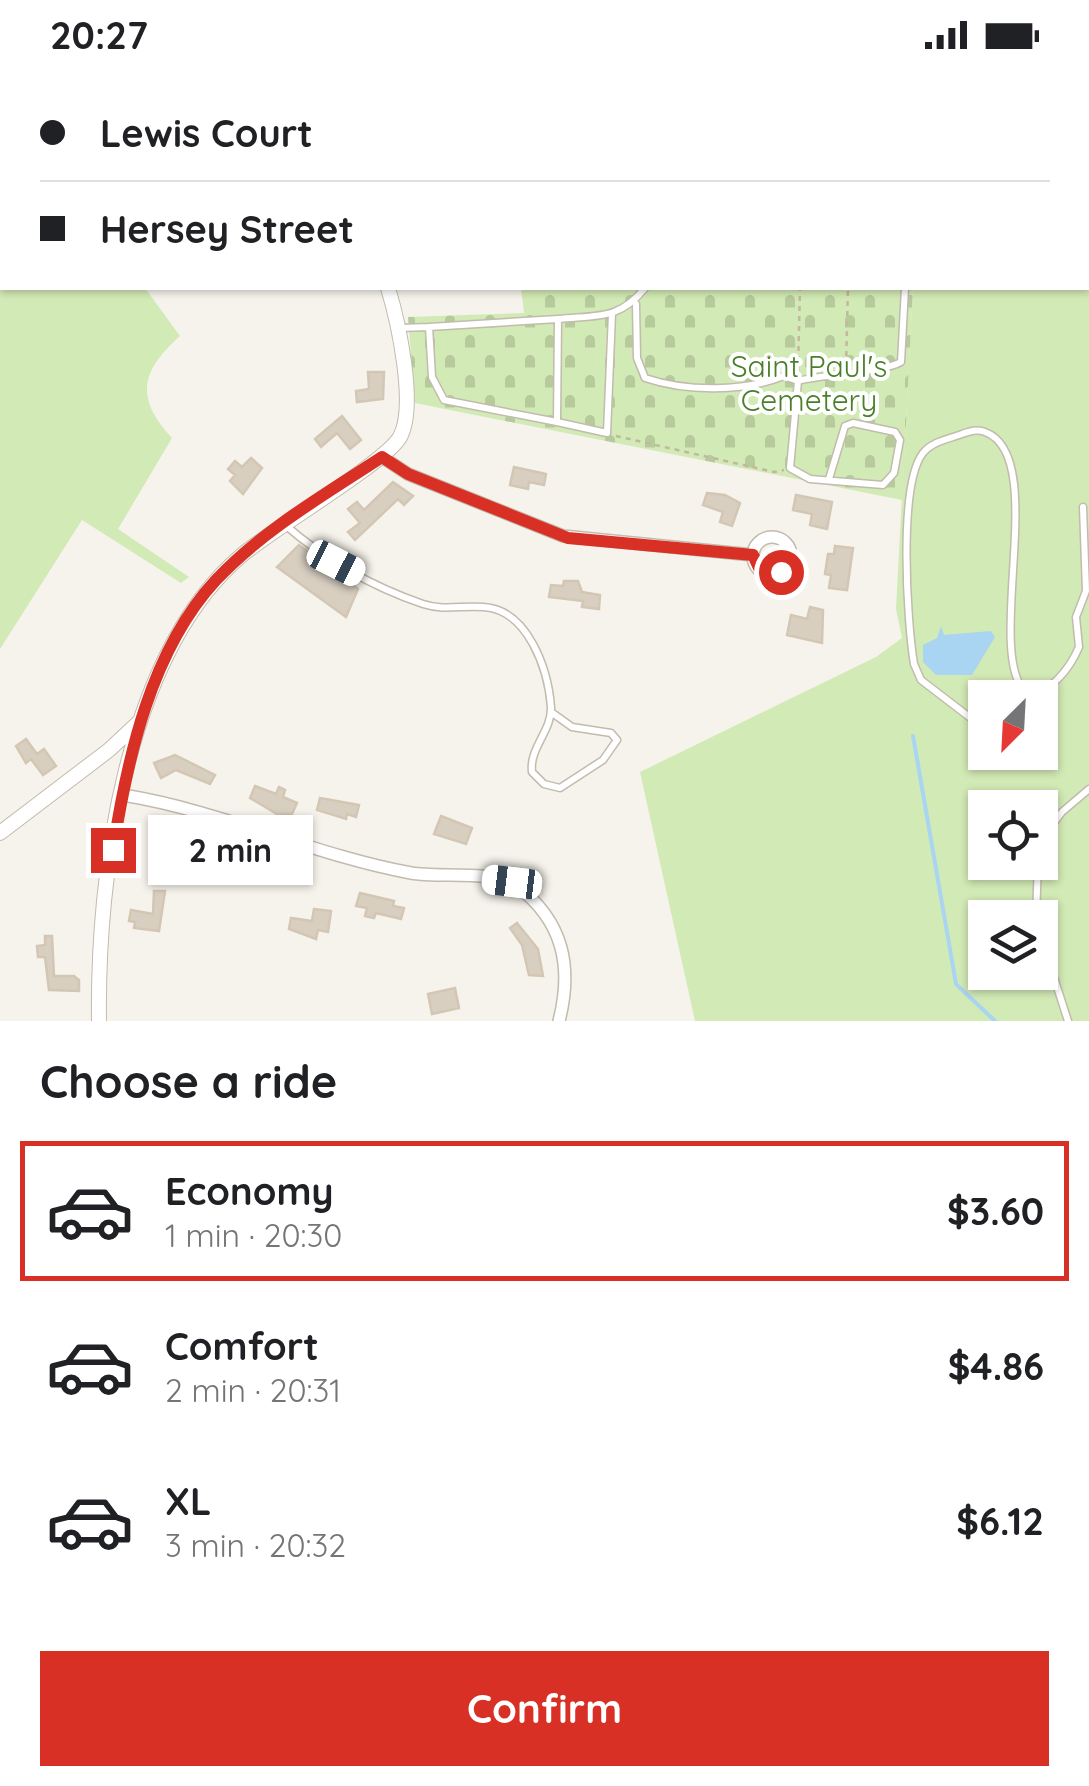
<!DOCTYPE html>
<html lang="en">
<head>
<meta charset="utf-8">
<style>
  body { margin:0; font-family:Quicksand,sans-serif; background:#f2f2f2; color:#202124; height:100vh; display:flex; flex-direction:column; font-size:38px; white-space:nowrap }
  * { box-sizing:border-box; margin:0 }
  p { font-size:32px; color:#757577 }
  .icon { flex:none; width:55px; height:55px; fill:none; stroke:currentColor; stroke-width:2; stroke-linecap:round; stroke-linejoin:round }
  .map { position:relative; height:951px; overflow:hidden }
  .details { display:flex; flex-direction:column; background:#fff; flex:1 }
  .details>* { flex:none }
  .hud { position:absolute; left:0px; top:0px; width:1090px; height:220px; box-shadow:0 2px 8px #0004; display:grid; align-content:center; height:220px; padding:0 40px; background:#fff }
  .needle { width:65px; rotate:204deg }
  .tools { position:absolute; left:968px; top:610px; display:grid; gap:20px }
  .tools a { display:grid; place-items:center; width:90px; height:90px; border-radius:0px; background:#fff; box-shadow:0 2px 8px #0004; font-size:50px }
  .end { position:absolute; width:45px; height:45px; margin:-22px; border:12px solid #d93025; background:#fff; box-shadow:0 0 0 5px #fff }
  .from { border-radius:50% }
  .bubble { position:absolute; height:70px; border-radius:0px; background:#fff; box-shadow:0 2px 8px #0004; font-size:32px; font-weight:700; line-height:70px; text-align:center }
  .car { position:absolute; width:30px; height:60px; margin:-30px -15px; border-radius:12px; box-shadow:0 0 8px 2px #0007; background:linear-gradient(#fff 24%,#345 0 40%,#fff 0 76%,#345 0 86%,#fff 0) }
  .hud b { display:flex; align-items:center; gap:35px; height:95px; font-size:38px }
  .hud b+b { border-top:2px solid #e0e0e0 }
  .hud i { width:25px; height:25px; background:#202124 }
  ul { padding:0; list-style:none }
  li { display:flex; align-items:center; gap:30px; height:140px; margin:0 20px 15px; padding:0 20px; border:5px solid transparent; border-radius:0px }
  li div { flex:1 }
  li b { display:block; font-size:38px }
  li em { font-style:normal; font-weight:700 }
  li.active { border-color:#d93025 }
  li>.icon { width:90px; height:90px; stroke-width:1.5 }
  h2 { padding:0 40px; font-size:45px; line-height:120px }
  .action { display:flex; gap:20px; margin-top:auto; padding:20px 40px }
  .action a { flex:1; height:115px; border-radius:0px; background:#d93025; color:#fff; font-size:40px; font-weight:700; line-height:115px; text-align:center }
  .status { display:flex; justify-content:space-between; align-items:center; height:70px; padding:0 50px; background:#fff; direction:ltr }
  .status svg { height:28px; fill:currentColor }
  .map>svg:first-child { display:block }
  .green { fill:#d2eab5; fill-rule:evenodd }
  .cemetery { fill:url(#cemetery-stones) }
  .water { fill:#a9d4f2 }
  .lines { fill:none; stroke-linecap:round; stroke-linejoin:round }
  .stream { stroke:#a9d4f2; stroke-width:4 }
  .building { fill:#d8cfc1; stroke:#d3c7b4; stroke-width:2.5 }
  .service-casing { stroke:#c2bbae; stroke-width:9 }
  .minor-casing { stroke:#c2bbae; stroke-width:14 }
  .tertiary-casing { stroke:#c2bbae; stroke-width:16 }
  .path { stroke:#c4b79f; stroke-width:2.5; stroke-dasharray:5 5; stroke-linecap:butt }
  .service { stroke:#fff; stroke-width:6 }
  .minor { stroke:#fff; stroke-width:11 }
  .tertiary { stroke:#fff; stroke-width:14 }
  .route { stroke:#d93025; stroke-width:12 }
  .labels { text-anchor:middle; stroke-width:8; stroke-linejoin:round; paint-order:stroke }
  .park-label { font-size:30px; fill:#4a7f2a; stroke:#fff }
</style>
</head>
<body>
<div class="status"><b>20:27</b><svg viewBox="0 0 49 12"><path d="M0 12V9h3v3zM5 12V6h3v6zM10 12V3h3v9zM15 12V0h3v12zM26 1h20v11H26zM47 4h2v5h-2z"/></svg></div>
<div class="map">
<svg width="1089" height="951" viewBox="0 0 1089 951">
  <defs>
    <pattern id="cemetery-stones" width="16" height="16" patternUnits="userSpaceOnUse" patternTransform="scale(2.5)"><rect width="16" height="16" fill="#d2eab5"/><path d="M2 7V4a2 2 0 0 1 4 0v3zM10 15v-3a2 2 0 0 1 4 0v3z" fill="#b6ca9c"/></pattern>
  </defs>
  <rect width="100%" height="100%" fill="#f6f3ec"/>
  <!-- green -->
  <path class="green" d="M923 0H1089V951H695L640 702 876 587 902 568 896 539 913 218H1088V2ZM985 628H1040V682H985ZM985 738H1040V792H985ZM985 848H1040V902H985Z
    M0 12 2 218H145L180 266C140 302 135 328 172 368L118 459 189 507 181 513 82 450 0 579Z"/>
  <!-- cemetery -->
  <path class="cemetery" d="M521 218H913L902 430 415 333 408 247 524 243Z"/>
  <!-- water -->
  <path class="water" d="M941 556 944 565 991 561 995 567 972 605H936L923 592V575L937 568Z"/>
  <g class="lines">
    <!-- stream -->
    <path class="stream" d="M913 666 956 914 995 951"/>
  </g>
  <!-- building -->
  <path class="building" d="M368 302H384L383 329 357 332 356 321 369 319Z
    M342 346 361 370 350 379 337 363 321 377 315 369Z
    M251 388 262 398 243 424 230 411 235 405 228 399 235 391 242 397Z
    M514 397 546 404 544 415 529 412 528 419 510 415Z
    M393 412 413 426 404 435 398 429 355 470 348 462 360 453 348 439 357 432 364 440Z
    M707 423 725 425 740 433 732 456 720 452 723 442 703 435Z
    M796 425 832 432 827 459 810 455 812 444 793 440Z
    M299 475 358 519 346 547 277 497Z
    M835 476 853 478 847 520 829 518 831 505 825 504 828 484H834Z
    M564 511H578L582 522 600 525 599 539 582 537 583 531 549 527 551 515 563 516Z
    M810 537 823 540 822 573 787 565 791 545 807 549Z
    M26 669 37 684 44 679 56 696 43 705 31 689 26 693 16 676Z
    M175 685 215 705 210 714 176 700 161 708 154 693Z
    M255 716 276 724 279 717 285 720 283 727 297 733 292 744H277L250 728Z
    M320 728 359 735 356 747 347 744 346 749 317 740Z
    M441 746 472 758 466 774 434 764Z
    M154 821H165L159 861 134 858 135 852 129 851 131 840 153 844Z
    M360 823 394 831 393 836 404 838 401 849 376 843 374 848 365 846 367 838 356 836Z
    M314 839 331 841 328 862 318 860 316 869 289 859 291 848 312 851Z
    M517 853 538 879 543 906 529 905 522 875 510 858Z
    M45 866H52L54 906H74L79 910V921L49 920 45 887H38L37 876 45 875Z
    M455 918 459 938 432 944 428 924Z"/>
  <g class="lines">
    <!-- service casing -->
    <g class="service-casing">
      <path id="service" d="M810 2V0
        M863 2V0
        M911 2V0
        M1047 2 1048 0
        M636 234 637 288 645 308C687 322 743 322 784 306L798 311 790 398 810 409 883 415 894 403 900 370 895 362 853 353 845 356 829 409
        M612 244 607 363 557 352 558 249C599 245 619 250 645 218
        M400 258 429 257
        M798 311C825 304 884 302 901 292L905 218
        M557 352 444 330 432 307 429 257 558 249
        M284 454C324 489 373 517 423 534 444 541 463 535 484 537 528 540 548 599 551 637 552 661 529 678 532 702L544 714 560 718 603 690 617 670 611 663 572 657 551 642
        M985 659 921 610 914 594C907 552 898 415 923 383 931 373 944 370 956 366 966 363 975 358 985 362 1050 385 984 579 1025 622 1049 628 1071 596 1079 577L1076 547 1086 521 1083 437
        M1040 771 1062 742 1089 719
        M1036 848 1038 792
        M1040 864 1068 951"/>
    </g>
    <!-- minor casing -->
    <g class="minor-casing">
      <path id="minor" d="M382 387 408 404 563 466 753 485
        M753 486a19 19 0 1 1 38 0a19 19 0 1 1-38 0Z
        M123 725C222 741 313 785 411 803 439 808 496 800 517 816 563 851 573 896 559 951"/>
    </g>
    <!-- tertiary casing -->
    <g class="tertiary-casing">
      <path id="tertiary" d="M362 2V0
        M0 763 109 680 140 651
        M99 951C97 806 125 584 242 485 274 458 386 392 400 367 417 336 398 251 388 218"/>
    </g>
    <!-- path -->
    <path class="path" d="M846 296 848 218
      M798 301 800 218
      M616 366 774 402 784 400"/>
    <!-- service -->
    <use href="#service" class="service"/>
    <!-- minor -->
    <use href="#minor" class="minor"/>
    <!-- tertiary -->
    <use href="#tertiary" class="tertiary"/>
  </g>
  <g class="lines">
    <!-- route -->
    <path class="route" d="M113 780C127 689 151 580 216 510 263 460 324 425 382 387L408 404 568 468 753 485 760 500 781 502"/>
  </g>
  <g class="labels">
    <!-- park labels -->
    <g class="park-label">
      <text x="809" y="307">Saint Paul's<tspan x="809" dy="34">Cemetery</tspan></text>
    </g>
  </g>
</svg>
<div class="tools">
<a><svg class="needle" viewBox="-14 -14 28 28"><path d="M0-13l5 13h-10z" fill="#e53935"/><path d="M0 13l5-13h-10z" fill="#757577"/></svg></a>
<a><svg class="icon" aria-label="locate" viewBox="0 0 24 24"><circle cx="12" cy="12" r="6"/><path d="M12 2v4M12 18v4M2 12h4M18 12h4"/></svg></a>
<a><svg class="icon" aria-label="layers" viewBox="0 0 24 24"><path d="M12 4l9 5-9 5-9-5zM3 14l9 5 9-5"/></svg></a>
</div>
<i class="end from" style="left:781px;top:502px"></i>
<i class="end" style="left:113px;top:780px"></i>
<div class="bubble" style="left:148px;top:745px;width:165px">2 min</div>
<i class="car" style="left:336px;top:493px;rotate:117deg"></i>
<i class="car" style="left:512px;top:812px;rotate:277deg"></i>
<div class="hud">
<b><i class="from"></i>Lewis Court</b>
<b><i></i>Hersey Street</b>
</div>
</div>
<section class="details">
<h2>Choose a ride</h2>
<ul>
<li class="active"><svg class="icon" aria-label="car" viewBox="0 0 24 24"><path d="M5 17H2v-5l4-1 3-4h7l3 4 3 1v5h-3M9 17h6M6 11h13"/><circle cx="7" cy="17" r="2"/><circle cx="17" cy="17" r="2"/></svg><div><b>Economy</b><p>1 min · 20:30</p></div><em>$3.60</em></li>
<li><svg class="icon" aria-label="car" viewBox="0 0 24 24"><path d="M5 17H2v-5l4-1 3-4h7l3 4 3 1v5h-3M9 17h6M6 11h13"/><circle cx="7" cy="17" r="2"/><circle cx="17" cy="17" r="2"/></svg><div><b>Comfort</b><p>2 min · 20:31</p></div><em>$4.86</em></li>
<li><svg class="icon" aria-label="car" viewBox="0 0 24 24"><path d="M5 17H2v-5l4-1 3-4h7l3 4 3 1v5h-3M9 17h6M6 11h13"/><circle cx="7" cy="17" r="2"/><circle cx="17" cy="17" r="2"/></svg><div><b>XL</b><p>3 min · 20:32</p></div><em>$6.12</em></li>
</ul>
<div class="action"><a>Confirm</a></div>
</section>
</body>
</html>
